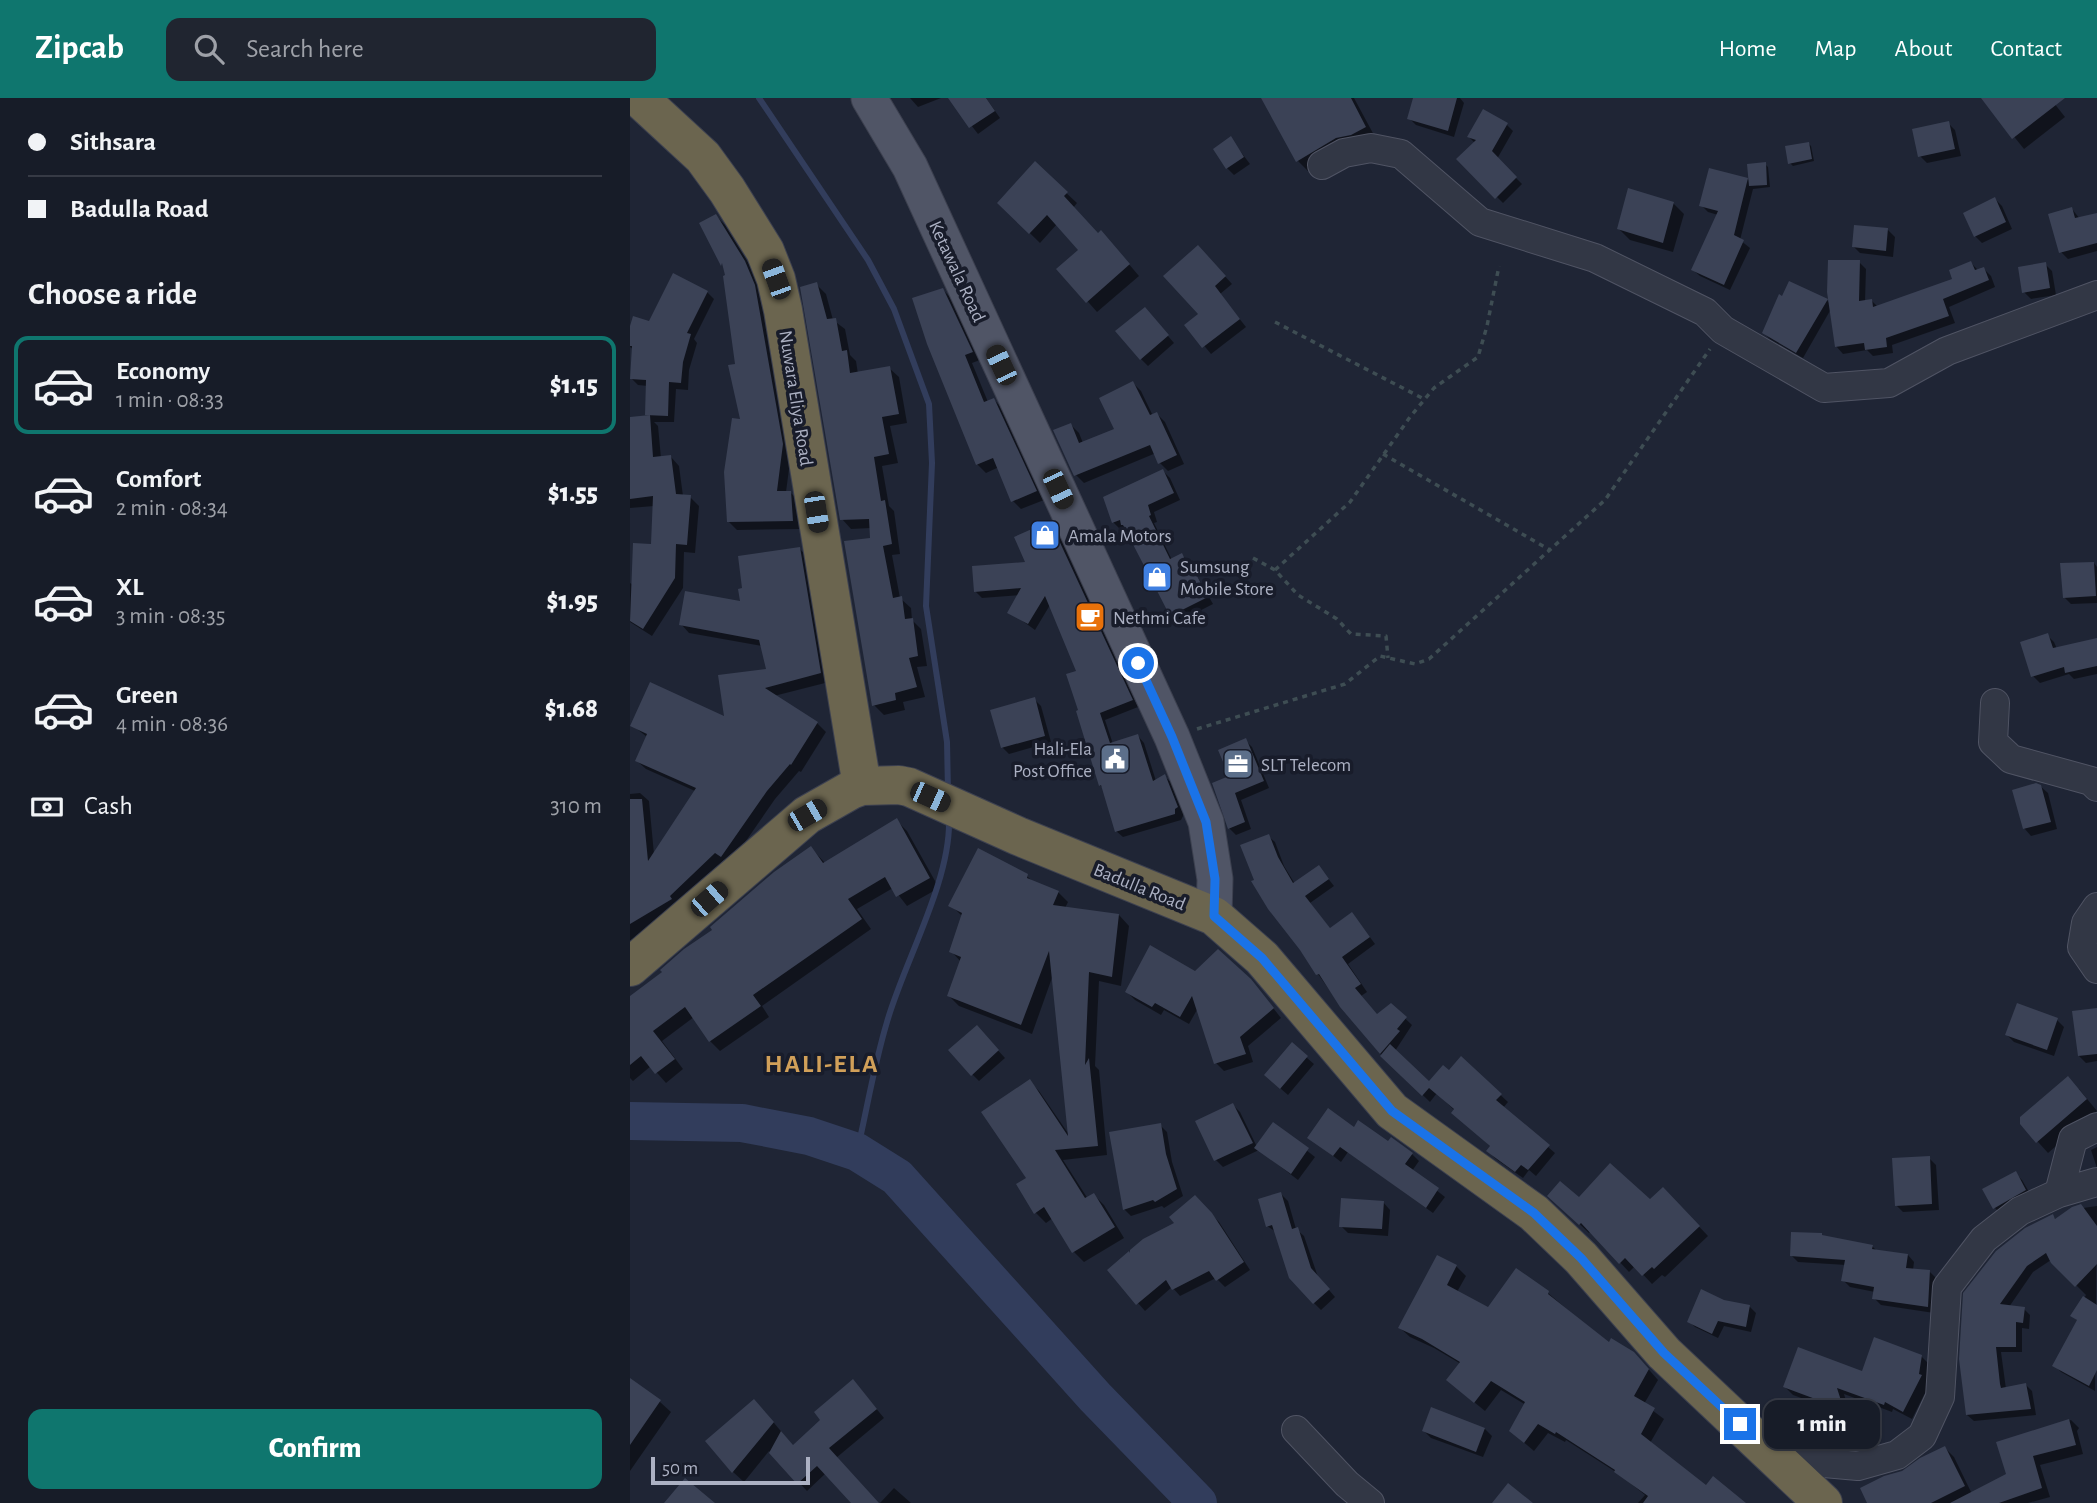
<!DOCTYPE html>
<html lang="en">
<head>
<meta charset="utf-8">
<style>
  body { margin:0; font-family:"Alegreya Sans",sans-serif; background:#202530; color:#f1f3f6; height:100vh; display:flex; flex-direction:column; font-size:26px; white-space:nowrap }
  * { box-sizing:border-box; margin:0 }
  p { font-size:23px; color:#9ea1a8 }
  .icon { flex:none; width:38px; height:38px; fill:none; stroke:currentColor; stroke-width:2; stroke-linecap:round; stroke-linejoin:round }
  .map { position:relative; flex:1; overflow:hidden }
  .details { display:flex; flex-direction:column; background:#171c28; width:630px }
  .details>* { flex:none }
  .guide { display:grid; align-content:center; height:154px; padding:0 28px; background:#171c28 }
  .scale { position:absolute; left:21px; bottom:18px; width:159px; box-sizing:border-box; padding-left:7px; border:4px solid #acb1c3; border-top:0; font-size:19px; line-height:24px; white-space:nowrap; color:#acb1c3; -webkit-text-stroke:5px #181c2a; paint-order:stroke }
  .end { position:absolute; width:32px; height:32px; margin:-16px; border:9px solid #1a73e8; background:#fff; box-shadow:0 0 0 4px #fff }
  .from { border-radius:50% }
  .bubble { position:absolute; height:49px; border-radius:14px; background:#171c28; box-shadow:0 2px 5px #0004,0 0 0 2px #363a45; font-size:23px; font-weight:800; line-height:49px; text-align:center }
  .car { position:absolute; width:21px; height:42px; margin:-21px -10px; border-radius:9px; box-shadow:0 0 5px 2px #0007; background:linear-gradient(#222 24%,#8ab4d8 0 40%,#222 0 76%,#8ab4d8 0 86%,#222 0) }
  .guide b { display:flex; align-items:center; gap:24px; height:66px; font-size:26px }
  .guide b+b { border-top:2px solid #363a45 }
  .guide i { width:18px; height:18px; background:#f1f3f6 }
  ul { padding:0; list-style:none }
  li { display:flex; align-items:center; gap:21px; height:98px; margin:0 14px 10px; padding:0 14px; border:4px solid transparent; border-radius:14px }
  li div { flex:1 }
  li b { display:block; font-size:26px }
  li em { font-style:normal; font-weight:800 }
  li.current { border-color:#0f766e }
  li>.icon { width:63px; height:63px; stroke-width:1.5 }
  h2 { padding:0 28px; font-size:32px; line-height:84px }
  .pay { display:flex; align-items:center; gap:18px; height:77px; padding:0 28px; font-size:26px }
  .pay p { margin-inline-start:auto }
  .primary-button { display:flex; gap:14px; margin-top:auto; padding:14px 28px }
  .primary-button a { flex:1; height:80px; border-radius:14px; background:#0f766e; color:#fff; font-size:28px; font-weight:800; line-height:80px; text-align:center }
  header { display:flex; align-items:center; gap:42px; box-sizing:border-box; height:98px; padding:0 35px; background:#0f766e; color:#fff }
  header strong { font-size:33px }
  nav { display:flex; gap:38px; margin-inline-start:auto; font-size:24px }
  .search { width:490px; height:63px; background:#202530; display:flex; align-items:center; gap:18px; box-sizing:border-box; padding:0 24px; border-radius:14px; color:#9ea1a8; font-size:26px }
  main { display:flex; flex:1; min-height:0 }
  .map>svg:first-child { display:block }
  .shadow { fill:#0007 }
  .lines { fill:none; stroke-linecap:round; stroke-linejoin:round }
  .stream { stroke:#323d5c; stroke-width:6 }
  .river { stroke:#323d5c; stroke-width:38 }
  .building { fill:#3b4256 }
  .minor-casing { stroke:#505464; stroke-width:30 }
  .major-casing { stroke:#3c404f; stroke-width:37 }
  .highway-casing { stroke:#3d4150; stroke-width:40 }
  .path { stroke:#3e4d53; stroke-width:3.5; stroke-dasharray:5 5; stroke-linecap:butt }
  .minor { stroke:#323745; stroke-width:28 }
  .major { stroke:#505566; stroke-width:35 }
  .highway { stroke:#6b654f; stroke-width:38 }
  .route { stroke:#1a73e8; stroke-width:9 }
  .labels { text-anchor:middle; stroke-width:7; stroke-linejoin:round; paint-order:stroke }
  .street-label { font-size:19px; fill:#acb1c3; stroke:#181c2a }
  .poi-label { font-size:19px; fill:#acb1c3; stroke:#181c2a; text-anchor:start }
  .district-label { font-size:26px; font-weight:bold; letter-spacing:2px; fill:#d1a059; stroke:#181c2a }
</style>
</head>
<body>
<header>
<strong>Zipcab</strong>
<div class="search"><svg class="icon" aria-label="search" viewBox="0 0 24 24"><circle cx="10" cy="10" r="6"/><path d="M15 15l6 6"/></svg>Search here</div>
<nav><a>Home</a><a>Map</a><a>About</a><a>Contact</a></nav>
</header>
<main>
<section class="details">
<div class="guide">
<b><i class="from"></i>Sithsara</b>
<b><i></i>Badulla Road</b>
</div>
<h2>Choose a ride</h2>
<ul>
<li class="current"><svg class="icon" aria-label="car" viewBox="0 0 24 24"><path d="M5 17H2v-5l4-1 3-4h7l3 4 3 1v5h-3M9 17h6M6 11h13"/><circle cx="7" cy="17" r="2"/><circle cx="17" cy="17" r="2"/></svg><div><b>Economy</b><p>1 min · 08:33</p></div><em>$1.15</em></li>
<li><svg class="icon" aria-label="car" viewBox="0 0 24 24"><path d="M5 17H2v-5l4-1 3-4h7l3 4 3 1v5h-3M9 17h6M6 11h13"/><circle cx="7" cy="17" r="2"/><circle cx="17" cy="17" r="2"/></svg><div><b>Comfort</b><p>2 min · 08:34</p></div><em>$1.55</em></li>
<li><svg class="icon" aria-label="car" viewBox="0 0 24 24"><path d="M5 17H2v-5l4-1 3-4h7l3 4 3 1v5h-3M9 17h6M6 11h13"/><circle cx="7" cy="17" r="2"/><circle cx="17" cy="17" r="2"/></svg><div><b>XL</b><p>3 min · 08:35</p></div><em>$1.95</em></li>
<li><svg class="icon" aria-label="car" viewBox="0 0 24 24"><path d="M5 17H2v-5l4-1 3-4h7l3 4 3 1v5h-3M9 17h6M6 11h13"/><circle cx="7" cy="17" r="2"/><circle cx="17" cy="17" r="2"/></svg><div><b>Green</b><p>4 min · 08:36</p></div><em>$1.68</em></li>
</ul>
<div class="pay"><svg class="icon" aria-label="cash" viewBox="0 0 24 24"><path d="M3 7h18v10H3z"/><circle cx="12" cy="12" r="2"/></svg>Cash<p>310 m</p></div>
<div class="primary-button"><a>Confirm</a></div>
</section>
<div class="map">
<svg width="1467" height="1405" viewBox="0 0 1467 1405">
  <rect width="100%" height="100%" fill="#1f2535"/>
  <!-- shadow -->
  <path class="shadow" d="M280 0H311L288 9Z
    M320 0H356L370 20 348 36Z
    M633 0H724L745 39 717 50 678 73 668 63Z
    M785 0H830L834 5 824 39 786 27 779 20Z
    M1353 0H1420L1435 19 1394 51Z
    M1318 25 1325 32 1331 58 1297 65 1290 58Z
    M877 27 883 33 867 61 892 86 873 105 829 61 845 45 839 39Z
    M601 41 620 66 604 77 597 70Z
    M1178 45 1181 48 1184 63 1163 68 1160 65Z
    M405 66 447 105 443 110 468 137 481 145 509 178 467 214 429 171 451 152 427 126 410 145 369 105Z
    M1135 66 1138 69 1140 89 1123 91 1110 142 1120 150 1100 192 1070 178 1063 172 1088 117 1078 114 1071 107 1080 72 1120 82Z
    M1365 101 1372 108 1382 131 1352 145 1345 138Z
    M1043 105 1054 116 1043 154 1000 142 989 131Z
    M1442 111 1450 121 1467 116V153L1438 161 1431 154Z
    M86 118 95 127 124 174 133 198 161 356 156 394H160L169 403 171 431 107 432 98 423 112 323 95 169 71 126Z
    M1258 132 1265 139 1263 159 1230 155 1223 148Z
    M575 156 602 186 590 196 616 229 581 256 557 227 570 217Z
    M1229 164 1236 171 1235 204 1242 203 1248 209 1325 182 1341 165 1348 172 1354 171 1361 178 1365 189 1319 209 1325 225 1262 247 1263 255 1243 258 1237 252 1213 256 1206 248 1201 211 1173 260 1140 241 1134 235 1197 202 1200 206Z
    M1415 166 1422 173 1426 197 1401 201 1394 194Z
    M186 186 196 196 203 222 215 231 220 257 226 263 228 276 259 270 269 279 277 325 260 328 268 365 252 368 259 408 264 413 270 456 262 457 270 500 281 510 282 522 291 531 297 568 287 569 295 599 273 604 275 612 254 617 244 607 241 430 221 431 212 421Z
    M313 192 321 200 350 262 342 265 358 304 364 302 372 310 414 402 391 411 383 403 369 369 356 375 347 366Z
    M77 194 84 201 64 241 67 245 59 272 58 292 46 291 44 324H24L28 328 31 360 41 359 49 368 53 398 60 399 69 408 65 455 54 454 53 490 22 538 0 524V485L3 487 22 447 24 408 0 410V321L19 319 16 317 18 288 8 287 1 280 4 252 0 249V234Z
    M521 218 544 245 518 268 511 261Z
    M503 285 511 293 523 318 527 316 535 324 554 366 538 373 530 365 526 355 454 385 446 377 441 327 449 335 453 345 487 332Z
    M533 373 540 380 550 402 524 414 527 424 524 425 542 462 552 457 559 464 583 506 548 524 541 517 496 429 490 431 483 424Z
    M420 425 427 431 508 609 475 622 483 646 508 638 514 645 526 683 535 679 542 685 554 716 551 722 493 739 486 733 474 691 470 687 451 613 448 574 420 507 405 532 380 514 390 497 352 500 345 493 397 466Z
    M170 451 178 460 199 584 144 598 187 625 196 634 171 674 169 673 145 701 100 766 94 762 47 807 0 847V696L10 695 19 703 24 756 65 693 16 671 7 663 17 639 2 627 96 621 138 572 132 548 59 535 51 526 112 505Z
    M1464 465 1467 469V505L1441 506 1434 499Z
    M1417 537 1424 544 1427 551 1467 542V576L1444 581 1439 576 1410 585 1403 578Z
    M404 601 411 608 421 644 379 656 372 649Z
    M615 642 622 649 639 690 611 702 621 731 606 737 599 730 601 680Z
    M1410 688 1418 695 1427 731 1401 738 1394 730Z
    M267 723 277 733 309 790 277 808 263 790 227 811 241 831 132 908 139 919 90 953 80 943 64 919 32 943 53 971 36 985 21 968 3 983 0 980V901L181 750 195 765Z
    M638 738 645 744 654 768 665 786 689 769 704 788 680 805 701 832 728 823 745 846 718 866 737 894 731 898 748 918 761 907 782 927 765 953 799 985 819 975 831 960 878 1004 873 1010 925 1055 906 1078 899 1072 893 1080 866 1061 859 1054 861 1049 807 995 800 1004 752 958 711 908 688 876Z
    M397 778 404 785 428 794 438 804 435 810 489 817 499 828 491 888 469 883 465 968 469 972 477 1057 433 1062 458 1101 464 1097 474 1107 494 1140 454 1164 444 1154 423 1120 416 1125 406 1115 398 1080 399 983 409 993 440 1038 423 877 402 936 329 908 319 898 331 864 321 853 332 818 321 807Z
    M629 892 651 920 618 948 623 964 594 973 586 965 568 910 559 926 534 912 531 917 505 902 497 894Z
    M1467 912V963L1456 965 1449 958Z
    M1427 922 1434 929 1424 958 1384 944 1377 937Z
    M353 936 375 960 349 983 342 976Z
    M662 947 684 966 658 997 643 984Z
    M1449 991 1467 1013 1418 1055 1391 1025Z
    M603 1007 610 1014 627 1049 643 1026 685 1059 668 1082 629 1052 593 1069 586 1062Z
    M530 1027 537 1034 542 1064 553 1098 534 1110 532 1108 501 1118 494 1111Z
    M724 1031 782 1056 789 1063 782 1073 815 1099 803 1115 718 1054 711 1064 679 1039Z
    M1467 1049V1070L1461 1052Z
    M1299 1060 1306 1067 1309 1112 1273 1114 1266 1107Z
    M1385 1075 1392 1082 1402 1099 1371 1116 1364 1109Z
    M651 1096 658 1103 666 1131 674 1138 688 1179 705 1199 691 1212 684 1205 646 1134 637 1128Z
    M920 1098 949 1102 1020 1104 1043 1101 1078 1138 1035 1179 1032 1177 1022 1186 1005 1168 999 1174 961 1133 959 1135Z
    M565 1100 589 1124 620 1172 595 1189 586 1180 550 1198 542 1189 515 1213 479 1172 503 1159 547 1125Z
    M753 1104 760 1112 758 1138 718 1135 711 1128Z
    M1467 1108 1465 1293 1431 1274 1424 1267 1448 1223 1443 1218 1456 1197 1421 1162 1403 1174 1379 1209 1394 1211 1400 1217 1399 1231 1392 1230V1254H1371L1376 1291 1396 1287 1402 1293 1406 1317 1344 1323 1337 1317 1331 1261 1423 1118 1426 1122 1453 1110Z
    M1242 1148 1247 1153 1278 1157 1284 1164 1283 1172 1299 1173 1306 1180 1304 1215 1251 1207 1244 1200 1245 1194 1220 1189 1213 1182 1216 1167 1168 1164 1162 1158Z
    M826 1168 836 1178 827 1194 859 1211 918 1195 979 1247 1014 1266 1028 1282 1014 1306 1034 1321 1020 1345 1077 1389 1112 1405H1008L1015 1397 989 1376 936 1342 935 1344 918 1335 904 1353 891 1342 881 1333 896 1307 871 1292 855 1313 828 1291 831 1266 804 1250 780 1239 770 1230Z
    M1093 1203 1120 1209 1126 1215 1121 1234 1094 1228 1088 1240 1065 1229 1059 1223Z
    M1291 1258 1300 1267 1299 1287 1282 1321 1263 1311 1262 1314 1214 1296 1228 1342 1190 1355 1176 1354 1167 1345 1185 1305 1163 1297 1155 1289 1233 1276Z
    M0 1282 30 1304 41 1314 0 1373Z
    M231 1292 254 1320 206 1360 247 1405H224L196 1375 177 1393 139 1353 114 1384 103 1374 135 1314 164 1349Z
    M1441 1322 1449 1330 1447 1333 1453 1356 1410 1367 1420 1399 1398 1405H1239L1273 1374 1315 1350 1324 1359 1342 1396 1378 1376 1368 1345Z
    M855 1331 862 1338 853 1359 801 1340 794 1333Z
    M264 1390 281 1405H250Z"/>
  <g class="lines">
    <!-- stream -->
    <path class="stream" d="M129 0 238 162 264 211 299 306 302 365 296 508 317 644 318 693
      M227 1054C237 1011 244 967 257 924 274 864 321 783 319 721"/>
    <!-- river -->
    <path class="river" d="M0 1023 112 1025 179 1038 227 1054 267 1079 465 1299 568 1405"/>
  </g>
  <!-- building -->
  <path class="building" d="M318 0H356L365 13 339 30Z
    M631 0H721L736 29 721 37 706 40 666 64Z
    M783 0H827L818 33 777 21Z
    M1351 0H1435L1382 41Z
    M853 11 878 25 862 53 887 79 865 101 826 61 846 42 837 39Z
    M1319 23 1325 51 1288 59 1282 31Z
    M601 38 614 59 596 71 583 51Z
    M1179 44 1182 61 1158 66 1155 48Z
    M405 63 438 94 434 98 468 135 471 132 500 166 456 205 426 171 448 152 417 117 399 136 367 105Z
    M1136 64 1137 87 1119 88 1117 66Z
    M1079 70 1118 80 1104 137 1114 142 1094 187 1061 172 1088 113 1069 108Z
    M998 90 1044 104 1033 145 987 131Z
    M1365 99 1376 124 1344 139 1333 115Z
    M1442 109 1445 120 1467 115V145L1429 155 1418 116Z
    M86 116 115 163 125 187 153 346 147 393H161L163 423 97 424 94 374 102 320 110 321 98 267 105 266 93 178 95 177 92 165 91 168 69 125Z
    M1224 127 1258 130 1256 153 1222 149Z
    M568 147 596 178 585 188 610 221 572 250 554 227 568 216 533 178Z
    M1198 162H1230L1229 203 1242 201 1243 209 1322 181 1319 172 1341 163 1345 172 1354 169 1359 182 1313 201 1319 218 1256 240 1257 249 1235 252 1234 245 1205 249 1197 194Z
    M1416 164 1420 190 1392 195 1388 169Z
    M43 175 78 193 57 235 61 236 53 264 51 285 39 284 38 318 15 317 16 282 0 281 2 248H0V228L3 218 19 223Z
    M1159 183 1198 201 1166 255 1132 235 1149 196 1152 198Z
    M187 184 197 221 206 220 212 253 217 252 220 275 260 268 269 316 252 319 259 356 244 359 251 403 255 402 262 446 253 448 263 500 272 498 275 521 283 520 288 558 279 560 287 589 265 595 266 602 242 608 214 443 240 440 239 421 210 422 170 189Z
    M313 190 343 254 335 257 354 304 364 300 407 393 381 404 363 360 346 367 297 246 282 200Z
    M515 209 539 237 510 262 485 233Z
    M503 283 520 317 527 314 547 357 528 366 520 347 444 378 423 332 441 325 449 345 484 331 469 300Z
    M20 317 23 359 41 357 46 396 61 397 57 447 46 446 45 480 13 531 0 523 3 445 21 446 23 398 0 401V319Z
    M533 371 544 395 518 407 521 417 519 418 540 461 552 455 563 478 566 476 578 499 540 518 493 427H491L490 422 482 425 473 399Z
    M420 423 503 602 470 615 480 645 508 636 523 683 535 676 548 709 545 711V716L485 734 471 687 469 688 446 613 448 612 436 576 446 573 415 498 398 526 377 515 391 490 344 494 342 468 395 464 384 439Z
    M170 449 191 575 135 590 188 624 161 667 160 666 137 693 91 759 85 755 40 798 42 801 0 826V701H12L18 763 66 690 5 663 17 636 0 628 20 584 94 618 88 577 136 571 129 542 49 527 55 493 110 503 108 491 112 490 108 458Z
    M1464 464 1466 498 1433 500 1430 465Z
    M1418 535 1423 550 1467 540V568L1435 575 1434 569 1401 579 1390 544Z
    M405 599 415 638 371 650 360 612Z
    M616 640 634 683 605 695 615 724 598 731 582 685 599 678 588 652Z
    M1406 685 1411 687 1421 724 1393 731 1382 692Z
    M267 720 300 780 266 799 255 779 218 801 232 821 123 897 131 908 79 944 55 909 23 933 45 961 25 976 11 958 0 967V898L32 874 30 872 54 851 82 832 80 829 144 774 181 748 193 765Z
    M639 736 648 759 663 785 689 767 699 781 675 798 700 830 722 814 740 839 712 859 731 886 725 890 747 916 761 905 777 919 767 931 770 933 750 956 710 909 689 876 686 877 670 852 638 811 621 783 624 782 610 747Z
    M348 750 398 776 397 780 429 793 423 807 489 816 482 879 459 874 455 967 459 960 468 1048 425 1052 455 1100 464 1095 485 1129 442 1155 414 1109 404 1116 386 1086 396 1080 351 1014 400 981 438 1038 419 853 391 927 317 898 331 859 319 854 332 815 318 808Z
    M520 847 565 873 588 851 621 881 644 910 610 939 616 956 584 966 562 898 550 919 525 905 522 909 495 894Z
    M1387 905 1428 920 1417 952 1375 937Z
    M1467 910V956L1448 958 1442 913Z
    M347 927 369 952 341 978 318 952Z
    M662 944 678 958 650 991 634 977Z
    M760 946 799 983 813 967 819 972 831 958 872 996 866 1002 920 1047 898 1072 891 1067 885 1074 856 1053 860 1048 821 1015 824 1011 799 990 792 998 750 958Z
    M1438 978 1457 1001 1406 1045 1390 1026V1019Z
    M603 1005 623 1045 584 1063 565 1023Z
    M698 1010 724 1029 728 1022 758 1043 761 1039 783 1055 775 1066 809 1090 796 1110 710 1049 703 1058 677 1040Z
    M643 1024 679 1050 661 1076 624 1050Z
    M531 1025 536 1056 547 1091 525 1104 523 1102 493 1112 479 1034Z
    M1300 1058 1302 1106 1265 1108 1262 1060Z
    M980 1065 1020 1101 1033 1089 1070 1128 1024 1171 1022 1169 1012 1178 995 1160 989 1166 951 1125 949 1127 917 1098 930 1083 949 1099Z
    M1386 1073 1396 1092 1363 1111 1352 1091Z
    M651 1094 662 1131 668 1129 681 1170 700 1191 683 1206 659 1180 642 1127 636 1129 628 1101Z
    M565 1097 582 1115 614 1164 586 1183 579 1173 542 1192 536 1182 506 1207 477 1172 499 1153 500 1155V1152L513 1141 544 1125 539 1119Z
    M711 1100 754 1103 752 1131 709 1129Z
    M1451 1106 1467 1128V1166L1445 1189 1421 1165 1416 1155 1397 1168 1370 1206 1395 1209 1393 1225 1386 1224V1249H1366L1370 1286 1371 1290 1396 1285 1401 1311 1336 1317 1329 1261 1333 1195 1366 1153 1395 1130 1423 1116 1425 1121 1442 1109Z
    M1161 1134 1192 1135V1137L1243 1147 1242 1151 1278 1156 1276 1170 1300 1172 1298 1209 1242 1201 1244 1189 1211 1183 1215 1162 1160 1158Z
    M807 1157 827 1167 817 1187 858 1209 886 1170 919 1193 918 1196 979 1244 981 1240 1004 1254 1019 1271 1004 1298 1025 1310 1011 1336 1076 1387 1083 1378 1116 1405H1013L1018 1398 984 1374 985 1372 926 1334 925 1336 908 1326 894 1345 879 1333 895 1304 861 1283 844 1305 816 1282 830 1264 792 1241 768 1230Z
    M1071 1191 1094 1202 1120 1207 1116 1229 1088 1223 1082 1236 1057 1224Z
    M1453 1198 1467 1207V1272L1459 1288 1422 1268 1447 1222 1440 1218Z
    M1244 1239 1292 1257 1289 1276 1292 1277 1273 1314 1255 1304 1254 1307 1207 1290 1221 1334 1181 1347 1166 1346 1155 1313 1188 1302 1153 1289 1168 1249 1232 1273Z
    M0 1280 31 1302 0 1347Z
    M223 1281 247 1311 199 1350 249 1405H221L187 1368 167 1386 139 1355 151 1333 163 1347 190 1322 184 1314Z
    M124 1301 144 1324 102 1375 75 1343Z
    M801 1309 855 1330 846 1354 792 1333Z
    M1439 1321 1446 1347 1403 1358 1412 1390 1369 1405H1320L1376 1376 1366 1344Z
    M1315 1348 1335 1388 1301 1405H1237L1230 1390 1254 1378 1272 1373 1290 1360Z
    M55 1380 85 1405H34Z
    M878 1385 903 1405H862Z"/>
  <g class="lines">
    <!-- minor casing -->
    <g class="minor-casing">
      <path id="minor" d="M692 67 714 55 741 50 771 56 850 124 965 160 1075 214 1093 232 1194 290 1259 285 1317 253 1467 197
        M1365 605 1363 644 1381 661 1461 683 1467 689
        M1467 809 1456 825 1452 849 1467 871
        M1429 1095 1443 1041 1467 1029
        M666 1332 717 1386 740 1405
        M1149 1361 1228 1368 1267 1357 1292 1338 1310 1299 1317 1189 1354 1141 1390 1113 1429 1095 1467 1084"/>
    </g>
    <!-- major casing -->
    <g class="major-casing">
      <path id="major" d="M239 0 280 69 542 639 576 724 585 781 584 818"/>
    </g>
    <!-- highway casing -->
    <g class="highway-casing">
      <path id="highway" d="M9 0 73 59 97 92 135 153 146 181 153 212 232 688
        M0 869 177 717 221 692 232 688 269 687 279 689 388 738 584 818 632 860 762 1013 904 1115 951 1160 1034 1255 1193 1405"/>
    </g>
    <!-- path -->
    <path class="path" d="M645 224 794 301
      M753 356 920 452
      M623 460 645 472 668 497 707 521 721 536 756 538 758 560
      M645 472 720 404 780 319 804 290 848 259 857 228 869 168
      M567 631 715 586 750 558 785 566 799 561 975 402 1080 251"/>
    <!-- minor -->
    <use href="#minor" class="minor"/>
    <!-- major -->
    <use href="#major" class="major"/>
    <!-- highway -->
    <use href="#highway" class="highway"/>
  </g>
  <g class="lines">
    <!-- route -->
    <path class="route" d="M508 565 542 639 576 724 585 781 584 818 632 860 762 1013 904 1115 951 1160 1034 1255 1110 1326"/>
  </g>
  <!-- icons -->
  <defs>
    <g id="shop-square" transform="scale(1.575)"><rect x="-9" y="-9" width="18" height="18" rx="4" fill="#3f7fe0" stroke="#181c2a"/><path d="M-5-2.5h2.3a2.7 3.5 0 0 1 5.4 0H5L5.5 6h-11ZM-1.5-2.5h3a1.5 2.3 0 0 0-3 0Z" fill="#fff"/></g>
    <g id="cafe-square" transform="scale(1.575)"><rect x="-9" y="-9" width="18" height="18" rx="4" fill="#e8710a" stroke="#181c2a"/><path d="M-5.5-4.5H6V0H3Q3 3.5 0 3.5H-2.5Q-5.5 3.5-5.5 0ZM3-3.2v2h1.7v-2ZM-6 4.5H4V6H-6Z" fill="#fff"/></g>
    <g id="civic-square" transform="scale(1.575)"><rect x="-9" y="-9" width="18" height="18" rx="4" fill="#5c6f8a" stroke="#181c2a"/><path d="M-.6-6.5H3V-4.5H.6V-3L4-1V1h2V6H-6V1h2V-1L-.6-3ZM-1.2 2.5V6h2.4V2.5Z" fill="#fff"/></g>
    <g id="office-square" transform="scale(1.575)"><rect x="-9" y="-9" width="18" height="18" rx="4" fill="#5c6f8a" stroke="#181c2a"/><path d="M-6-3h4V-5.5h4V-3h4V5H-6ZM-1-4.5V-3h2v-1.5ZM-6 0V1H6V0Z" fill="#fff"/></g>
  </defs>
  <g fill-rule="evenodd">
    <use href="#shop-square" x="415" y="437"/>
    <use href="#shop-square" x="527" y="479"/>
    <use href="#cafe-square" x="460" y="519"/>
    <use href="#civic-square" x="485" y="661"/>
    <use href="#office-square" x="608" y="666"/>
  </g>
  <g class="labels">
    <!-- street labels -->
    <g class="street-label">
      <text transform="translate(328 173) rotate(65)" y="7">Ketawala Road</text>
      <text transform="translate(167 300) rotate(81)" y="7">Nuwara Eliya Road</text>
      <text transform="translate(510 788) rotate(22)" y="7">Badulla Road</text>
    </g>
    <!-- poi labels -->
    <g class="poi-label">
      <text x="438" y="444">Amala Motors</text>
      <text x="550" y="475">Sumsung<tspan x="550" dy="22">Mobile Store</tspan></text>
      <text x="483" y="526">Nethmi Cafe</text>
      <text x="462" y="657" text-anchor="end">Hali-Ela<tspan x="462" dy="22">Post Office</tspan></text>
      <text x="631" y="673">SLT Telecom</text>
    </g>
    <!-- district labels -->
    <g class="district-label">
      <text x="192" y="974">HALI-ELA</text>
    </g>
  </g>
</svg>
<div class="scale">50 m</div>
<i class="end from" style="left:508px;top:565px"></i>
<i class="end" style="left:1110px;top:1326px"></i>
<div class="bubble" style="left:1134px;top:1302px;width:116px">1 min</div>
<i class="car" style="left:146px;top:181px;rotate:340deg"></i>
<i class="car" style="left:371px;top:267px;rotate:335deg"></i>
<i class="car" style="left:428px;top:391px;rotate:155deg"></i>
<i class="car" style="left:186px;top:414px;rotate:171deg"></i>
<i class="car" style="left:300px;top:699px;rotate:114deg"></i>
<i class="car" style="left:177px;top:717px;rotate:60deg"></i>
<i class="car" style="left:79px;top:801px;rotate:49deg"></i>
</div>
</main>
</body>
</html>
